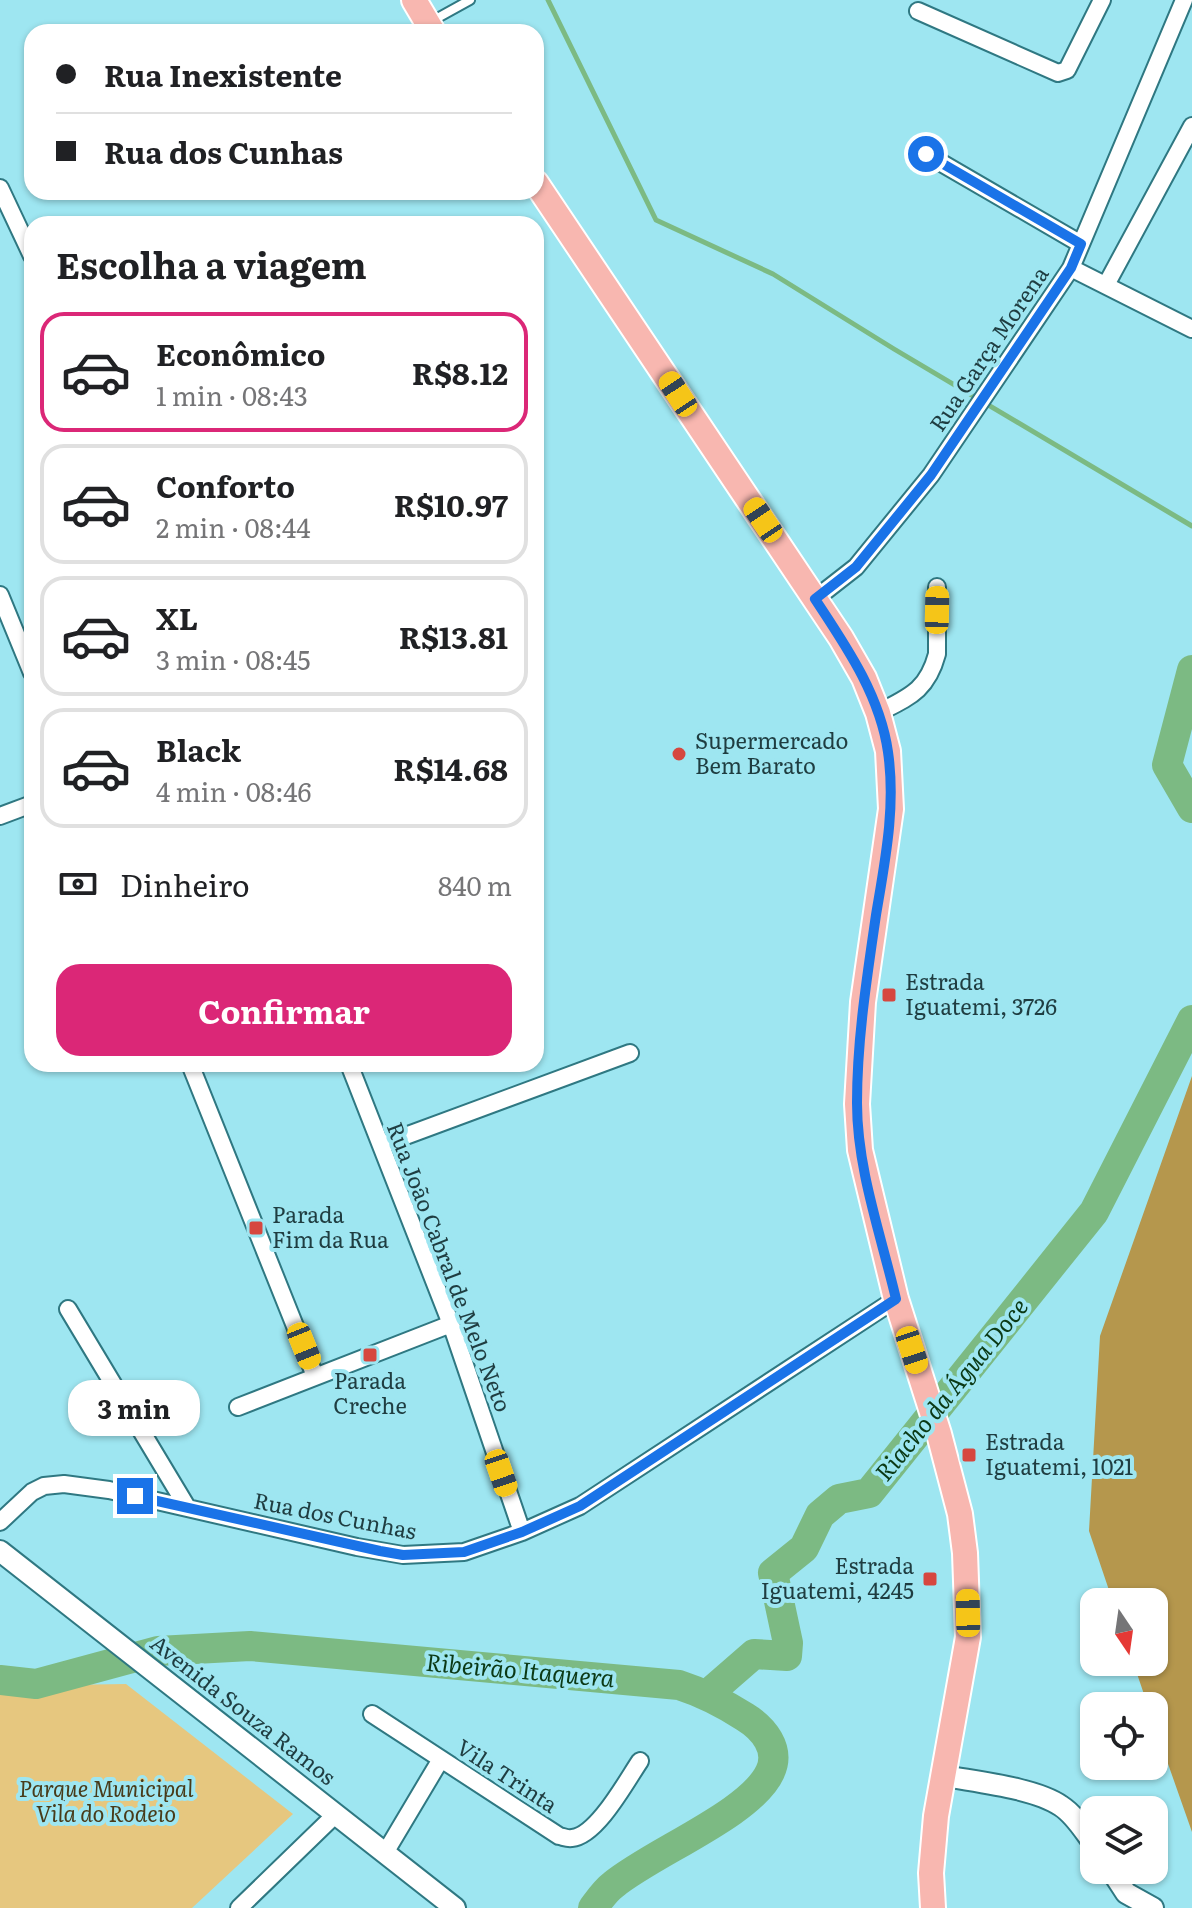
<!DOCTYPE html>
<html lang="pt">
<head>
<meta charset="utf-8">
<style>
  body { margin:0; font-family:Literata,serif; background:#f2f2f2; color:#202124; height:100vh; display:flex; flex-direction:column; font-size:30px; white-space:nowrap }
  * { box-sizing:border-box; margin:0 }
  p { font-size:26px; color:#757577 }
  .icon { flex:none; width:44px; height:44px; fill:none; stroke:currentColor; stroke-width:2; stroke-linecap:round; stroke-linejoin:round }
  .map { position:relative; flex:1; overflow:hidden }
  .drawer { position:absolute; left:24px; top:216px; width:520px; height:856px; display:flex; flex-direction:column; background:#fff; border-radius:24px; box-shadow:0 2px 6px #0004 }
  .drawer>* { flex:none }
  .top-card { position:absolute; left:24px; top:24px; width:520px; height:176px; border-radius:24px; box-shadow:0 2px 6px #0004; display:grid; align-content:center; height:176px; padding:0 32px; background:#fff }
  .needle { width:52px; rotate:167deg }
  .fabs { position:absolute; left:1080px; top:1588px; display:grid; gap:16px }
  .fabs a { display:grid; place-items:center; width:88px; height:88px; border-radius:16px; background:#fff; box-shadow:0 2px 6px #0004; font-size:40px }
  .end { position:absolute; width:36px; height:36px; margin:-18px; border:10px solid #1a73e8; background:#fff; box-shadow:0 0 0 4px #fff }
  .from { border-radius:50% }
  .bubble { position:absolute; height:56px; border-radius:24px; background:#fff; box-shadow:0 2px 6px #0004; font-size:26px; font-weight:700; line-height:56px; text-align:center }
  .car { position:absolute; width:24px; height:48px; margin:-24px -12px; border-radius:10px; box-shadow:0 0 6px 2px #0007; background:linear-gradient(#f5c518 24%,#345 0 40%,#f5c518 0 76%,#345 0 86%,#f5c518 0) }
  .top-card b { display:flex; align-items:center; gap:28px; height:76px; font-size:30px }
  .top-card b+b { border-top:2px solid #e0e0e0 }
  .top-card i { width:20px; height:20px; background:#202124 }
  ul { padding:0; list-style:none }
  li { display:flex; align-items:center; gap:24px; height:120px; margin:0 16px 12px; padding:0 16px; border:4px solid #e0e0e0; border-radius:24px }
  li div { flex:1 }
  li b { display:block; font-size:30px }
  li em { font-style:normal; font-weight:700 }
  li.active { border-color:#db2777 }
  li>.icon { width:72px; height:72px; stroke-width:1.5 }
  h2 { padding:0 32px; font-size:36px; line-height:96px }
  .pay { display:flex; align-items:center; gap:20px; height:88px; padding:0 32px; font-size:30px }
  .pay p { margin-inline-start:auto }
  .action { display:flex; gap:16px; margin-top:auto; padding:16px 32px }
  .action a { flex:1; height:92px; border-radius:24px; background:#db2777; color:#fff; font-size:32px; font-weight:700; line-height:92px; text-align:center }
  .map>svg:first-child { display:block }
  .green { fill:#e6c77f }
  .forest { fill:#b5974d }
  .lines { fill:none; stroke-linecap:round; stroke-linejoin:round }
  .stream { stroke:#7cba83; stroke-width:5 }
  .river { stroke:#7cba83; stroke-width:30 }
  .service-casing { stroke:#2f7882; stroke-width:12 }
  .minor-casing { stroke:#2f7882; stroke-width:20 }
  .tertiary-casing { stroke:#2f7882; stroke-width:24 }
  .primary-casing { stroke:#fff; stroke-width:28 }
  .service { stroke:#fff; stroke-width:8 }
  .minor { stroke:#fff; stroke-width:16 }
  .tertiary { stroke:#fff; stroke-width:20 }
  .primary { stroke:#f8b7b0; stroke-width:24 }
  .route { stroke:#1a73e8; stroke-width:10 }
  .poi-dot { fill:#d6473f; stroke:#9ee6f1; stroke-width:3 }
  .labels { text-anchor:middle; stroke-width:8; stroke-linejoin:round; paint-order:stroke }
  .street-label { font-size:22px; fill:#1f3d41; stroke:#9ee6f1 }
  .poi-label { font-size:22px; fill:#1f3d41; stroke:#9ee6f1; text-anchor:start }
  .park-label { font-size:22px; font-style:italic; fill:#483b1a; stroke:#9ee6f1 }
  .water-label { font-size:24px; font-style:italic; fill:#0b3915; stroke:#9ee6f1 }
</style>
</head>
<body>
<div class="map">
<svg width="1192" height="1908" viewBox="0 0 1192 1908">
  <rect width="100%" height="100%" fill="#9ee6f1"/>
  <!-- green -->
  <path class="green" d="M126 1684 293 1814 192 1908H0V1686Z"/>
  <!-- forest -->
  <path class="forest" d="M1192 1076V1832L1154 1724V1706H1148L1133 1662H1154V1602H1113L1089 1531 1100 1336Z"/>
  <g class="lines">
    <!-- stream -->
    <path class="stream" d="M548 0 656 220 773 274 894 349 1192 526"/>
    <!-- river -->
    <path class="river" d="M1192 670 1167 765 1192 808
      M0 1680 36 1684 158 1651 250 1646 679 1685C704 1693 723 1703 745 1717 763 1728 781 1749 770 1772 751 1814 651 1853 613 1885 605 1891 599 1900 593 1908
      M708 1694 754 1654 787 1656 788 1643 773 1573 804 1548 820 1515 839 1499 869 1493 1094 1212 1192 1020"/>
    <!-- service casing -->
    <g class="service-casing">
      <path id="service" d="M432 21 470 0"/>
    </g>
    <!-- minor casing -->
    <g class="minor-casing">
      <path id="minor" d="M918 11 1058 73 1067 70 1102 0
        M926 154 1081 244
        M0 188 32 256
        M1071 268 1192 329
        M1106 285 1192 126
        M0 595 32 673
        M815 599 856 567 931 475 1071 268 1184 0
        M878 713C909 697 927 691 937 654V587
        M0 816 32 804
        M190 1064 315 1376
        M349 1064 451 1324 522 1532
        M381 1145 630 1053
        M68 1309 187 1507
        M238 1407 451 1324
        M0 1522 32 1492 44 1486 64 1484 109 1490 357 1547 403 1555 464 1552 522 1532 580 1506 896 1299
        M372 1714 559 1836C564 1837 568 1839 572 1838 597 1836 627 1780 640 1761
        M385 1853 441 1759
        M239 1908 336 1814"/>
    </g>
    <!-- tertiary casing -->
    <g class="tertiary-casing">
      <path id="tertiary" d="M0 1551 455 1908
        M945 1776C977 1782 1035 1788 1061 1806 1075 1815 1084 1831 1094 1844
        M1111 1870 1126 1893 1153 1908"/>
    </g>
    <!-- primary casing -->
    <g class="primary-casing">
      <path id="primary" d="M414 0 433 32
        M536 183 841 638 864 678 878 713 888 751 891 809 863 1002 857 1104 860 1150 896 1299 939 1434 960 1514 965 1553 968 1637 936 1816 931 1873 933 1908"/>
    </g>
    <!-- service -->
    <use href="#service" class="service"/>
    <!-- minor -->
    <use href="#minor" class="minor"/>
    <!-- tertiary -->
    <use href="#tertiary" class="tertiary"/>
    <!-- primary -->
    <use href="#primary" class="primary"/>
  </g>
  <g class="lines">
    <!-- route -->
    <path class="route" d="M135 1496 380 1551 403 1555 464 1552 522 1532 580 1506 896 1299C881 1235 857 1169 857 1103 857 1040 867 977 876 915 885 861 896 807 888 752 880 695 846 646 815 599L856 567 931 475 1071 268 1081 244 926 154"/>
  </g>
  <!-- markers -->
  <g class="poi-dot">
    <circle cx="679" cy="754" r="8"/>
    <rect x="881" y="987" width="16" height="16" rx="4"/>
    <rect x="248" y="1220" width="16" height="16" rx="4"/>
    <rect x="362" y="1347" width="16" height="16" rx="4"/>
    <rect x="961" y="1447" width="16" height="16" rx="4"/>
    <rect x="922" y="1571" width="16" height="16" rx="4"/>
  </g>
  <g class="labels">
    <!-- street labels -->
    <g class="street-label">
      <text transform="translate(989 349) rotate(-56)" y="8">Rua Garça Morena</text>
      <text transform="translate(449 1267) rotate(69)" y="8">Rua João Cabral de Melo Neto</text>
      <text transform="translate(335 1516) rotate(11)" y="8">Rua dos Cunhas</text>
      <text transform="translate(243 1710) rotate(38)" y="8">Avenida Souza Ramos</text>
      <text transform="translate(507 1776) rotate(33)" y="8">Vila Trinta</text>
    </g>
    <!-- poi labels -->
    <g class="poi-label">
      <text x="695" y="749">Supermercado<tspan x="695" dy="25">Bem Barato</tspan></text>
      <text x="905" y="990">Estrada<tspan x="905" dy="25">Iguatemi, 3726</tspan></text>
      <text x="272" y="1223">Parada<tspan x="272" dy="25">Fim da Rua</tspan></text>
      <text x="370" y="1389" text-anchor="middle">Parada<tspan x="370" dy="25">Creche</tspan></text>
      <text x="985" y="1450">Estrada<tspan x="985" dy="25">Iguatemi, 1021</tspan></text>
      <text x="914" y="1574" text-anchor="end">Estrada<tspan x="914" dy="25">Iguatemi, 4245</tspan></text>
    </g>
    <!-- park labels -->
    <g class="park-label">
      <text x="106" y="1797">Parque Municipal<tspan x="106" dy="25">Vila do Rodeio</tspan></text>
    </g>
    <!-- water labels -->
    <g class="water-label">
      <text transform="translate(952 1390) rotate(-51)" y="8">Riacho da Água Doce</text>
      <text transform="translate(520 1671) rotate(5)" y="8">Ribeirão Itaquera</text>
    </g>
  </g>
</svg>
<div class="fabs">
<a><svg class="needle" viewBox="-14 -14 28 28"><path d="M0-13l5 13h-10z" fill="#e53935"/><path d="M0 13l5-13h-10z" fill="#757577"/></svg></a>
<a><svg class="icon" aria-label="locate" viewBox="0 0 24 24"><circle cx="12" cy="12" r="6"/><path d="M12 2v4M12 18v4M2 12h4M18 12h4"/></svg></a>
<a><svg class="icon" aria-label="layers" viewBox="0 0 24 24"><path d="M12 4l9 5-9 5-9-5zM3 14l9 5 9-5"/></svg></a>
</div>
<i class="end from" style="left:926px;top:154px"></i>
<i class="end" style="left:135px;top:1496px"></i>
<div class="bubble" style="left:68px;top:1380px;width:132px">3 min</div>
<i class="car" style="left:678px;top:394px;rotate:327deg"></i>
<i class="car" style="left:763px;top:520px;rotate:326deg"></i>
<i class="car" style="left:937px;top:610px;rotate:1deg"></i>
<i class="car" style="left:304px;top:1346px;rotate:158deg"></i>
<i class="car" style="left:912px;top:1350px;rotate:162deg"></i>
<i class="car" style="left:501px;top:1473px;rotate:161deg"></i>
<i class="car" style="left:968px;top:1613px;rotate:359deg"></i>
<div class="top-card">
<b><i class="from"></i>Rua Inexistente</b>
<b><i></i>Rua dos Cunhas</b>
</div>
<section class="drawer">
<h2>Escolha a viagem</h2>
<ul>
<li class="active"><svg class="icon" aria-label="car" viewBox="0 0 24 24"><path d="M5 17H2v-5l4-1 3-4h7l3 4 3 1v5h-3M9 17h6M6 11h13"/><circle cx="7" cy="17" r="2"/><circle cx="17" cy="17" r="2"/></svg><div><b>Econômico</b><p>1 min · 08:43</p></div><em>R$8.12</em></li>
<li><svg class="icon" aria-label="car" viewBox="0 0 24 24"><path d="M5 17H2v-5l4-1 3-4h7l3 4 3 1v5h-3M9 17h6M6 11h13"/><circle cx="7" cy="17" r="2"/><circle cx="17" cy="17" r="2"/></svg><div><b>Conforto</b><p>2 min · 08:44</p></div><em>R$10.97</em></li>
<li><svg class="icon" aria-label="car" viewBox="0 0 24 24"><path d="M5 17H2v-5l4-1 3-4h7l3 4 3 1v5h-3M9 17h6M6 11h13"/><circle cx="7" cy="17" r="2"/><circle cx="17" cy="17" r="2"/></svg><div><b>XL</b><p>3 min · 08:45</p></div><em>R$13.81</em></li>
<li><svg class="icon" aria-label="car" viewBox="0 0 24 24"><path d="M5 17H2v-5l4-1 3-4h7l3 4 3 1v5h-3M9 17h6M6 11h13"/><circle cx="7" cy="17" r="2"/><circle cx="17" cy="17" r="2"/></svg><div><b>Black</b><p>4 min · 08:46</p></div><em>R$14.68</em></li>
</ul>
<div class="pay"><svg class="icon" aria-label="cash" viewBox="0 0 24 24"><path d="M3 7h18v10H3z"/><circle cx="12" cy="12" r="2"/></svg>Dinheiro<p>840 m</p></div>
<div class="action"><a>Confirmar</a></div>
</section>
</div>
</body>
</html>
